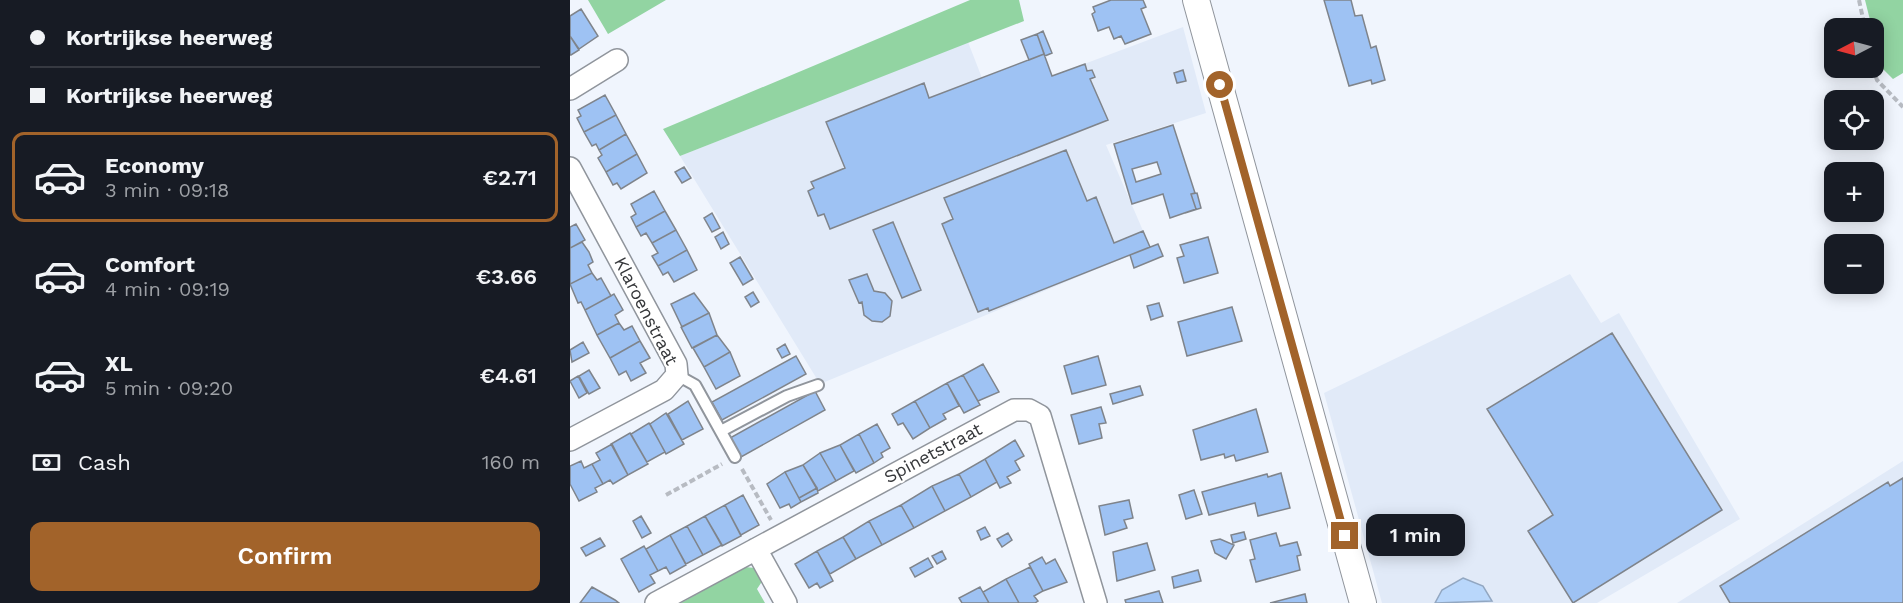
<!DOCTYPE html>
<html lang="en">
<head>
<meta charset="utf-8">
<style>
  body { margin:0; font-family:"Work Sans",sans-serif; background:#242831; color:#f1f3f6; height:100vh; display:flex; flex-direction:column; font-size:22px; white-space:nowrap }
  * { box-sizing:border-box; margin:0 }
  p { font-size:20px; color:#9ea1a6 }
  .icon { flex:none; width:33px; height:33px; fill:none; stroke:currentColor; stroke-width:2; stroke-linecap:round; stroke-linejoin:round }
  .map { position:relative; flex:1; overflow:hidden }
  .details { display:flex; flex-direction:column; background:#171b24; width:570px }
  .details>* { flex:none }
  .top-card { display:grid; align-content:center; height:132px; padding:0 30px; background:#171b24 }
  .needle { width:39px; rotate:264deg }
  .controls { position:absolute; left:1254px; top:18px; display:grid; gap:12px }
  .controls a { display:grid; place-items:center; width:60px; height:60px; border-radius:12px; background:#171b24; box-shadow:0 3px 15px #0003; font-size:30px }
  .end { position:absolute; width:27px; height:27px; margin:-14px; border:8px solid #a2632a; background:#fff; box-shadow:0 0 0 3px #fff }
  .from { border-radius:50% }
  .bubble { position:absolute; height:42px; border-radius:12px; background:#171b24; box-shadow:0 3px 15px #0003; font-size:20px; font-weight:600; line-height:42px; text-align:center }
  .top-card b { display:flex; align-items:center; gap:21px; height:57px; font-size:22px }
  .top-card b+b { border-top:2px solid #363941 }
  .top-card i { width:15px; height:15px; background:#f1f3f6 }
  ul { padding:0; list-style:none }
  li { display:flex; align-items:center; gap:18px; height:90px; margin:0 12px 9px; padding:0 18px; border:3px solid transparent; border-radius:12px }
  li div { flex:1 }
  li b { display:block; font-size:22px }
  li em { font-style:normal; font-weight:600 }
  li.active { border-color:#a2632a }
  li>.icon { width:54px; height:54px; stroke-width:1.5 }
  .pay { display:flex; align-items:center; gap:15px; height:66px; padding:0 30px; font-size:22px }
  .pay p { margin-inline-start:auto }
  .cta { display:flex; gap:12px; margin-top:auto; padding:12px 30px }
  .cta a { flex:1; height:69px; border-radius:12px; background:#a2632a; color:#fff; font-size:24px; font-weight:600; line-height:69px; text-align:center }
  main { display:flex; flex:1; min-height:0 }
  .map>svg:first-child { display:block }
  .built { fill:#e1eaf8 }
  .green { fill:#92d4a2 }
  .water { fill:#b9d7fb; stroke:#92a7c1; stroke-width:1.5 }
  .building { fill:#9ec2f3; stroke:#7f848b; stroke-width:1.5; fill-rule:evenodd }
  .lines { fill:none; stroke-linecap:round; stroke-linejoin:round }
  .service-casing { stroke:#90959c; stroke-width:14 }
  .minor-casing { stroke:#90959c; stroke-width:24 }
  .tertiary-casing { stroke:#90959c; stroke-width:28 }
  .path { stroke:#b7bbc2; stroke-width:4; stroke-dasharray:6 3; stroke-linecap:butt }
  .service { stroke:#fff; stroke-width:10 }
  .minor { stroke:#fff; stroke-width:21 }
  .tertiary { stroke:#fff; stroke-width:26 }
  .route { stroke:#a2632a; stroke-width:8 }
  .labels { text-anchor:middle; stroke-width:4.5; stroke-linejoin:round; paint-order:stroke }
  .street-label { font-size:18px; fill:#36383b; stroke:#fff }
</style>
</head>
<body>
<main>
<section class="details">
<div class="top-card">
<b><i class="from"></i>Kortrijkse heerweg</b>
<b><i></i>Kortrijkse heerweg</b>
</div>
<ul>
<li class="active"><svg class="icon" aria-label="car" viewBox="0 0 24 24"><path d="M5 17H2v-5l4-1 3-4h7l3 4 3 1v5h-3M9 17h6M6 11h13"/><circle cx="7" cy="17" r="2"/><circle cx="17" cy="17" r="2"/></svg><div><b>Economy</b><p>3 min · 09:18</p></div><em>€2.71</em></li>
<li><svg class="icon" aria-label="car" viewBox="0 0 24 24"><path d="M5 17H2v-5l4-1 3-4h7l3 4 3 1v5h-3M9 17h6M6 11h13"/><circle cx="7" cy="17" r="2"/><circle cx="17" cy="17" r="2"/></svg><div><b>Comfort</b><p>4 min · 09:19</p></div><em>€3.66</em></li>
<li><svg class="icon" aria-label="car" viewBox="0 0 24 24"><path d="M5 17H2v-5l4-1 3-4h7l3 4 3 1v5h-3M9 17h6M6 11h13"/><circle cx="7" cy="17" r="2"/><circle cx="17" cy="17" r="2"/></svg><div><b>XL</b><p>5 min · 09:20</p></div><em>€4.61</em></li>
</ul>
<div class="pay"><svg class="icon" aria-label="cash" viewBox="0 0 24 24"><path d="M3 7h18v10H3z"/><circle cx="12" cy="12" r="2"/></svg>Cash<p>160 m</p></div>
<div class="cta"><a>Confirm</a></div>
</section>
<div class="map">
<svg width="1333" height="603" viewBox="0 0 1333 603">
  <rect width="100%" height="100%" fill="#f0f5fd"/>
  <!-- built -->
  <path class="built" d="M613 27 636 113 536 145 580 247 250 384 110 156 398 42 412 78 474 54 482 76Z
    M1000 274 1031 323 1049 313 1170 519 1027 603H812L754 393Z
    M1333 461V603H1107Z"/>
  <!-- green -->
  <path class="green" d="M18 0H96L38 34Z
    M400 0H449L454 21 110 156 93 129Z
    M1295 0H1333V73L1323 79 1312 68Z
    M175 567 185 568 193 580 187 589 195 603H111Z"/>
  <!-- water -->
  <path class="water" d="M893 578 913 586 922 601 865 603 872 590Z"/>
  <!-- building -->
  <path class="building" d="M541 0H573L576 7 571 9 581 34 555 44 551 36 544 39 539 27 528 31 522 14 525 12 523 7Z
    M754 0H781L785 16 792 15 801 48 806 46 815 80 802 84 801 80 779 86Z
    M11 9 28 36 9 49 0 36V16Z
    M473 31 482 53 475 56 467 34Z
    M467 34 474 54 459 60 451 40Z
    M0 36 9 50 1 55H0Z
    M474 54 482 76 515 64 517 71 522 70 525 77 520 79 538 120 260 229 254 214 248 216 238 191 244 188 241 182 275 168 256 122 354 83 359 98Z
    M613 70 616 81 607 83 604 73Z
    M35 95 46 115 14 132 7 118 11 116 8 110Z
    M46 115 56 134 29 150 26 144 22 146 14 132Z
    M603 125 625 193 621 194 626 209 600 218 593 194 562 204 544 144ZM587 162 591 174 566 182 562 169Z
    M56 134 67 154 36 172 28 158 32 155 29 150Z
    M496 150 517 201 526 197 544 243 573 231 580 247 419 311 418 308 408 312 372 224 383 219 374 198Z
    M67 154 77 173 51 189 47 183 43 185 36 172Z
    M114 167 121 178 112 183 105 172Z
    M84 191 95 211 66 227 61 217 66 214 61 204Z
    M627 193 631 208 615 213 626 209 621 194Z
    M95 211 106 230 82 243 76 233 71 236 66 227Z
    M142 213 150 228 142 232 134 218Z
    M323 222 351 290 332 298 303 230Z
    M6 224 15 240 0 248V227Z
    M106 230 117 250 88 266 82 256 88 253 82 243Z
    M153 232 159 244 151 249 145 237Z
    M638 237 648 273 614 283 607 258 614 256 610 245Z
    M12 242 19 252 23 262 18 265 22 273 0 284V248Z
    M588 244 593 256 564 268 560 255Z
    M117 250 127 270 104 282 98 272 93 275 88 266Z
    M170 257 183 279 173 285 160 263Z
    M22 273 27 280 31 278 41 296 15 310 11 302 8 303 0 284Z
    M297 274 304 291 315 293 322 301 320 316 312 322 302 321 294 315 292 302 289 303 279 280Z
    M183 292 189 302 181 307 175 297Z
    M124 293 139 313 112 327 101 304Z
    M44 294 53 310 45 315 49 323 27 335 15 310Z
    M589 303 593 316 581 320 577 306Z
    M662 307 672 341 617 356 608 322Z
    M139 313 147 335 122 348 111 327Z
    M49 323 54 330 62 326 70 341 40 358 27 335Z
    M1042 333 1152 510 1003 603 958 531 983 515 917 409Z
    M147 335 160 352 134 367 123 348Z
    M70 341 80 358 70 363 76 373 61 381 56 371 49 375 40 358Z
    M13 342 19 353 2 362 0 350Z
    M215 344 220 354 212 358 207 349Z
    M160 352 170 376 146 389 134 367Z
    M226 356 236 374 152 420 142 402Z
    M528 356 536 385 502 394 494 366Z
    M413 364 429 392 408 401 393 375Z
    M19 370 30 388 19 394 9 376Z
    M393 375 410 405 394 413 377 383Z
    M8 376 17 393 9 398 0 381Z
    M377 383 389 406 373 414 376 419 360 428 345 401Z
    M570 386 573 395 543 404 540 394Z
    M245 391 255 410 171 457 160 438Z
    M118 401 133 429 112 440 98 414Z
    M345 401 360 428 343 439 333 423 328 425 322 414Z
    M531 407 536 423 529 424 532 438 509 444 501 415Z
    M686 409 698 452 666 461 664 455 655 458 654 454 631 460 623 430Z
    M96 413 114 444 96 454 80 424Z
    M79 423 95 452 77 462 61 434Z
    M307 424 320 448 311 453 313 457 304 463 289 434Z
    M60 433 78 464 58 475 41 444Z
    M289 434 304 463 286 473 270 445Z
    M445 440 454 456 445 461 450 470 437 477 441 483 430 488 415 459Z
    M42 444 58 475 43 484 40 480 33 484 22 464 30 460 26 453Z
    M270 445 284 471 266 481 250 453Z
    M250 453 266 481 248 491 233 465Z
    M415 459 427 482 401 497 389 474Z
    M11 461 14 468 22 464 33 484 25 488 27 492 9 501 0 484V466Z
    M233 465 247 488 229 498 215 472Z
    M215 472 231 502 221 508 219 504 210 508 197 484Z
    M711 473 720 508 688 516 685 503 639 515 632 492 697 474 698 477Z
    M389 474 401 497 375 511 362 486Z
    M1333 478V603H1160L1150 586 1318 482 1320 486Z
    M362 486 375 511 344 528 331 505Z
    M247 488 248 493 231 502 229 498Z
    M624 490 632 514 616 519 609 495Z
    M173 495 189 525 171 535 155 505Z
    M559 500 563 518 554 520 557 528 535 535 529 506Z
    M155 505 171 536 152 546 135 516Z
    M331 505 344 528 312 545 299 521Z
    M71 516 81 533 72 538 63 521Z
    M135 516 152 545 133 555 117 526Z
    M299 521 312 545 286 559 273 537Z
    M117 526 133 555 116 564 100 535Z
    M415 527 420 536 411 540 407 531Z
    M674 532 676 539 663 543 661 535Z
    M438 533 442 540 432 547 427 539Z
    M706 533 710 546 727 542 731 555 727 556 730 570 686 582 680 560 685 559 680 540Z
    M100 535 116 565 100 574 96 567 88 571 76 549Z
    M273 537 286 559 260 574 247 551Z
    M30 538 35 546 16 556 11 548Z
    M650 539 664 545 656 559 645 553 641 541Z
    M577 543 585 570 547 581 543 552Z
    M74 546 88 571 80 575 85 583 69 592 51 559Z
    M247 551 263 581 250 588 247 583 239 588 225 564Z
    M372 551 376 559 367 564 362 556Z
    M472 557 476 564 485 559 497 582 473 591 459 564Z
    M358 558 363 567 345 577 340 568Z
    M460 567 473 591 464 596 468 601 465 603H449L436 579Z
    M628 570 631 581 604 588 602 577Z
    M436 579 449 603H419L413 592Z
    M22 587 45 600 49 603H10Z
    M410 587 419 603H392L389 598Z
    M589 591 593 603H556L555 600Z
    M735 594 737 603H700Z"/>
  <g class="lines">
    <!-- service casing -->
    <g class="service-casing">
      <path id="service" d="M107 375 125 385 165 457
        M151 431 217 396 248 385"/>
    </g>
    <!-- minor casing -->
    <g class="minor-casing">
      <path id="minor" d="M0 89 47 60
        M0 168 106 364 107 375 94 390 0 440
        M186 549 216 603
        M86 603 444 410H459L470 416 526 603"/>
    </g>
    <!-- tertiary casing -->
    <g class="tertiary-casing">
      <path id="tertiary" d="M626 0 793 603"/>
    </g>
    <!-- path -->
    <path class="path" d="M1289 0 1295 28
      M1303 68 1307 80 1333 107
      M172 469 201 520
      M96 495 152 464"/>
    <!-- service -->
    <use href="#service" class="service"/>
    <!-- minor -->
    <use href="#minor" class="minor"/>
    <!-- tertiary -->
    <use href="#tertiary" class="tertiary"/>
  </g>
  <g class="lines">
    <!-- route -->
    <path class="route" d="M650 85 775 536"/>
  </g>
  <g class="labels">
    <!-- street labels -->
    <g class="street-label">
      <text transform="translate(76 311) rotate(63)" y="6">Klaroenstraat</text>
      <text transform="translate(363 453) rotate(-28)" y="6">Spinetstraat</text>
    </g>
  </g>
</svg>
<div class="controls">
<a><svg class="needle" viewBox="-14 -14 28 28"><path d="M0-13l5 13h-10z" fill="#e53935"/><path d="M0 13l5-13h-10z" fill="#9ea1a6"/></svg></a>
<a><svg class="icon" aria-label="locate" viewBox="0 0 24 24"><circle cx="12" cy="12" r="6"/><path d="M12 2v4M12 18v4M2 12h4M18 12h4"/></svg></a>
<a>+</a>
<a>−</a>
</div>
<i class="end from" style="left:650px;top:85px"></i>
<i class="end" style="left:775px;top:536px"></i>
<div class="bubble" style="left:796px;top:514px;width:99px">1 min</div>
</div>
</main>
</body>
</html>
